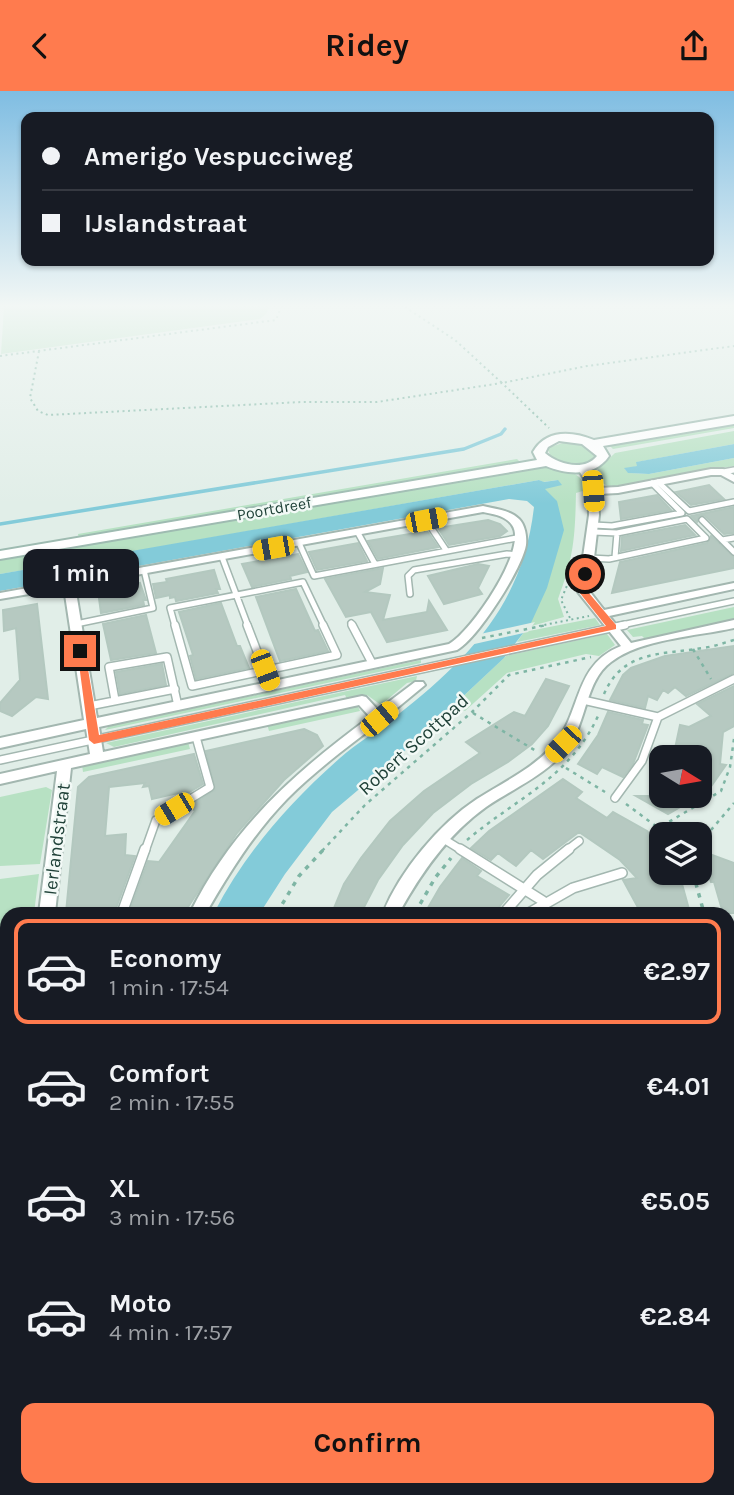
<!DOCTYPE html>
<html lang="en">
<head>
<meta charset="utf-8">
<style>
  body { margin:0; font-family:Karla,sans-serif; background:#20242c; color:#f1f3f6; height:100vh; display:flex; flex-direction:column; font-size:26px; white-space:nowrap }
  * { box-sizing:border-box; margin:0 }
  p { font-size:23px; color:#9ea1a6 }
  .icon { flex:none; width:38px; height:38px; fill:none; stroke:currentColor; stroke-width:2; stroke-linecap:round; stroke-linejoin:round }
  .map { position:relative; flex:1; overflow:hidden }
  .details { position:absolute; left:0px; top:816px; width:735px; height:590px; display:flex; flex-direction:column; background:#171b24; border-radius:21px 21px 0 0; box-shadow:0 2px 5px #0004 }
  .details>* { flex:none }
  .banner { position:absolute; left:21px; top:21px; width:693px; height:154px; border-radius:14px; box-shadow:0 2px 5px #0004; display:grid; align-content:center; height:154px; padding:0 21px; background:#171b24 }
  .needle { width:46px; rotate:101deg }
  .fabs { position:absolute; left:649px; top:654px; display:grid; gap:14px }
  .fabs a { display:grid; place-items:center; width:63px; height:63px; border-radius:14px; background:#171b24; box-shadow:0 2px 5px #0004; font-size:35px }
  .end { position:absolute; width:32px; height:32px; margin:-16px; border:9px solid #ff7b4e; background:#111; box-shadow:0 0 0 4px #111 }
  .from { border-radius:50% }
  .bubble { position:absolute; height:49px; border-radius:14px; background:#171b24; box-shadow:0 2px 5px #0004; font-size:23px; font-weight:700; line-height:49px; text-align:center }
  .car { position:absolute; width:21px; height:42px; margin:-21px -10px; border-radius:9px; box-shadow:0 0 5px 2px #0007; background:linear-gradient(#f5c518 24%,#345 0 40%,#f5c518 0 76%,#345 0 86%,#f5c518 0) }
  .banner b { display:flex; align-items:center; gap:24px; height:66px; font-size:26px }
  .banner b+b { border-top:2px solid #363941 }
  .banner i { width:18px; height:18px; background:#f1f3f6 }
  ul { padding:12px 0 0; list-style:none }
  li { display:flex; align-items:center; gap:21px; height:105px; margin:0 14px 10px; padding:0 7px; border:4px solid transparent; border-radius:14px }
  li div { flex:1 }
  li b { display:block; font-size:26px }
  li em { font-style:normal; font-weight:700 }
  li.active { border-color:#ff7b4e }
  li>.icon { width:63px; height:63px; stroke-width:1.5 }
  .primary-button { display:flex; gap:14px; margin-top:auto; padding:14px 21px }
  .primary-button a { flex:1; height:80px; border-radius:14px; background:#ff7b4e; color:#111; font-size:28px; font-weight:700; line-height:80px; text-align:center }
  header { display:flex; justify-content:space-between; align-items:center; height:91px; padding:0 21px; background:#ff7b4e; color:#111; font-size:32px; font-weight:700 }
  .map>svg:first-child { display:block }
  .green { fill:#b7e1c3 }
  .water { fill:#83cbd9 }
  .pier { fill:#e1eee8 }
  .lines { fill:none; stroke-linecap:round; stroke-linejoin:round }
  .stream { stroke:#83cbd9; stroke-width:3.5 }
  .building { fill:#b6c9c1; stroke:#b3c8bf; stroke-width:2 }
  .lane-far3-casing { stroke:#a3b7b0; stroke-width:8 }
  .lane-far2-casing { stroke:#a3b7b0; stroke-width:10 }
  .lane-far1-casing { stroke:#a3b7b0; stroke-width:12 }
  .lane-casing { stroke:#a3b7b0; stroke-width:14 }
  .street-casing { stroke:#a3b7b0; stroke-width:4 }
  .secondary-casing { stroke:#9ebbb1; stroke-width:4 }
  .path-far3 { stroke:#7eb5a4; stroke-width:2; stroke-dasharray:2 3.5; stroke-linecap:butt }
  .path-far2 { stroke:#7eb5a4; stroke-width:2.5; stroke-dasharray:3.5 5; stroke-linecap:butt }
  .path-far1 { stroke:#7eb5a4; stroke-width:3.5; stroke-dasharray:4.5 6; stroke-linecap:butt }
  .path { stroke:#7eb5a4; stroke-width:4.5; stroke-dasharray:5 8; stroke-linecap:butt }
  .lane-far3 { stroke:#fff; stroke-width:5 }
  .lane-far2 { stroke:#fff; stroke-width:7 }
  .lane-far1 { stroke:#fff; stroke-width:9 }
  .lane { stroke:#fff; stroke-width:10 }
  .street { fill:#fff; fill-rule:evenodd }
  .secondary { fill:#fff; fill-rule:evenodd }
  .route { fill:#ff7b4e }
  .labels { text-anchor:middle; stroke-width:5; stroke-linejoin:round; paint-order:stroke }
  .far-street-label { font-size:16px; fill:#1f4138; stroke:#f2f9f6 }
  .street-label { font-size:19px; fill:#1f4138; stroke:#f2f9f6 }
</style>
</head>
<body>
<header><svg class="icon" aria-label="back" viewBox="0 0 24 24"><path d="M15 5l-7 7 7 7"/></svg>Ridey<svg class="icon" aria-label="share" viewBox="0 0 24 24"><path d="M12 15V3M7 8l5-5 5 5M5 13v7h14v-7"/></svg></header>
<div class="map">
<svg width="734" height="1404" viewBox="0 0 734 1404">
  <rect width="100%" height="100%" fill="#e1eee8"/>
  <!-- green -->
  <path class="green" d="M4 216H268L267 222 260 228 1 263Z
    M734 332V337L613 358 608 353Z
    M734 340V353L637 371 638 375 625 378 629 382 649 383 734 367V375L611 397 597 389 594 382 615 362Z
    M566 351 583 353 595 362 594 367C581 377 564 375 551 366L548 359 550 356Z
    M517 368 522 373 79 448 78 443Z
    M547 374C563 379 583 380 586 399L576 402C575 447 574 465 558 508L564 526 528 536 544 398 558 389 543 391 539 389 73 471 70 454Z
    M56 457 60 473 0 483V466Z
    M734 516V528L645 548 642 545 633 546 627 539Z
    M595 527 600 534 517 551 524 541Z
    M607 543 615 554 599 565 586 563 507 582 465 620 454 614 506 565Z
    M421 569V572L105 639 109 635Z
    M417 585 416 590 407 592 381 614 367 604 347 608 345 604 114 656 106 652Z
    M357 613 360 620 269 640 267 633Z
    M188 651 190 658 83 681 82 674Z
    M46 696 52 699 40 773 0 775V706Z
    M39 783 34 822H7V899H0V788Z"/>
  <!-- water -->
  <path class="water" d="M734 353V367L649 383 628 382 624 377 637 375 636 371Z
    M539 389 544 391 558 389 562 394 545 398 557 410 564 439 547 497 531 532 504 567 408 657 332 721 285 783 260 822H214C245 762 289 712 340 667 357 652 377 640 395 626 469 568 523 513 534 416L527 410 509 408 0 500V483Z"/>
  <!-- pier -->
  <path class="pier" d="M535 531 528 541 470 554 480 543Z"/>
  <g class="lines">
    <!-- stream -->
    <path class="stream" d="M0 433 464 358 501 343 505 338"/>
  </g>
  <!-- building -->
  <path class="building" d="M709 394 724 408 691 414 676 401Z
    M657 404 671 419 621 428 619 411Z
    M734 416V442L724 443 704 424 699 425 697 431 691 425Z
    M488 429 500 433 507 440 500 445 449 454 438 437Z
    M685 434 695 444 621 460 622 446Z
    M427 440 438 456 378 468 368 450Z
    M711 445 734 466V477L612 502 620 471 707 452Z
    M358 452 367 470 317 479 309 461Z
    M298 463 307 481 290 485 291 488 252 496 242 473Z
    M478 473 489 475 478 497 482 503 444 513 428 485Z
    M383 477 380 493 365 501 390 504 383 529 427 521 429 510 447 539 387 551 371 521 346 526 325 488Z
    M214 479 220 498H216L218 502 176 510 175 506 170 507V504L156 507 153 493 167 491 166 488Z
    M140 492 146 509H143L144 514 101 522 98 500Z
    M296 498 315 540 318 539 328 560 280 570 256 506Z
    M221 512 237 555H240L249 577 196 588 190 565 193 564 179 521Z
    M37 513 48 608 36 606 12 625 0 620V612L20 589 16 537 4 540 3 519Z
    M146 524 156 562 111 569 103 533Z
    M734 555V582L686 605 675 596 668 602 663 599 657 609 648 605 645 617 610 609 623 584 631 577 665 565Z
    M162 573 166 594 120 603 116 581Z
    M546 588 569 595 548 635 532 653 508 671 471 693 433 722 403 754 378 789 361 822H332L344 793 361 767 390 730 424 700 480 662 466 651 514 621 525 625Z
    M734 595V635L723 641 720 673 726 674 700 711V667H673L680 634 689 636 711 625 697 613Z
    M608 621 643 629 642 633 648 634 633 673 623 686 602 676 597 683 578 673 598 644Z
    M304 638 317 644 323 655 284 689 237 742 184 822H129L148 770 159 771 195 720 190 715 215 699 206 660Z
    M194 663 203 693 181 706 178 702 152 708 149 695 143 696 145 692 109 696 105 745 126 743 125 764 135 765 134 768 115 820 66 822 78 696 89 686Z
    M563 688 582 701 576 707 607 727 613 721 647 740 662 758V782H679L690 822H641L623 789 637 787 620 769 579 741 543 768 531 759 516 775 498 762 491 769 471 757 489 740Z
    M636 705H699L668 723Z
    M712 764 734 772V822H723L714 791H711L708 782Z
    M462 767 481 780 477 785 509 804 494 822H425L440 796Z"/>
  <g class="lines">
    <!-- lane-far3 casing -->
    <g class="lane-far3-casing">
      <path id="lane-far3" d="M723 381 734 379
        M658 391 689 420 734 411
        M426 429 446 459
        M702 429 734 461
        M594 434 612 435 682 422 652 392
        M358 442 375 473
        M722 449 734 447
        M299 452 314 485 522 446
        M222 466 248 535
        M615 466 617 442
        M590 467 609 468 706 447 687 428 617 442 594 441
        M410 503 408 485 414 479 507 463 518 464
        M351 532 353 535
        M76 533 153 517 144 479
        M175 535 170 517 303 491 324 535
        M617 535 734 510"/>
    </g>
    <!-- lane-far2 casing -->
    <g class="lane-far2-casing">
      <path id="lane-far2" d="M175 534 192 595 337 564 323 534
        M247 534 270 594
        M352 534 372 572
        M115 609 109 576 167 566 178 615
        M583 609 658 626
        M89 615 175 598
        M0 669 625 534
        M615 707 642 670 658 626 734 588
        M442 747 463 760
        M145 760 156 729 210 696 196 646
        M566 760 579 750"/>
    </g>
    <!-- lane-far1 casing -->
    <g class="lane-far1-casing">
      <path id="lane-far1" d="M460 758 543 810
        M122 822 145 758
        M504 822 537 784 569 758
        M529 822 573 797 622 782"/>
    </g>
    <!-- lane casing -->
    <g class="lane-casing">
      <path id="lane" d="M0 1144 7 1112"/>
    </g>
    <!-- street casing -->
    <g class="street-casing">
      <path id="street" d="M580 376H586L598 397 618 396 711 378H723L734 384V391L721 384H711L618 402 598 403 599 424 590 501 604 519 734 492V498L609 525 631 552 734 529V537C698 545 640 548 611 571 585 590 587 631 568 656 548 683 514 697 486 716 448 743 421 782 399 822H383C400 780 439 733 477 708 502 692 530 679 551 657 583 624 571 575 621 555L578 501 589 424 588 394 578 378Z
        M483 415C495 418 510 419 519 428 525 434 527 445 526 454 522 478 478 547 457 559L99 636 103 661 362 605 366 606 378 619 415 591H423L425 594 385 627 384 631 379 632C347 656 315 680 287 708 254 742 229 782 206 822H190C232 737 295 681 370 626L359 614 71 677 55 822H39L57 680 0 693V683L90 663 86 638 0 657V647L84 629 64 497 0 508V502ZM483 421C493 423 506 425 512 434 529 457 471 541 449 553L97 627 75 495Z
        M0 917H7V933H0Z
        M21 1398H45L42 1404H18Z
        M325 1398H349L348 1404H324Z"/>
    </g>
    <!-- secondary casing -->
    <g class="secondary-casing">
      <path id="secondary" d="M734 325V333L603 355 609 365C595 386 568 384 546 375L0 468V460L537 369 533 361C546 338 572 340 594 349ZM559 350 582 353 597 365C584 381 558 373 545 362L548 356Z"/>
    </g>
    <!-- path-far3 -->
    <path class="path-far3" d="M405 216 455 249 502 292 587 275 734 255
      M39 260 30 307 38 320 48 324 301 311H377L502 292 549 337
      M0 265 276 229 281 216
      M571 485 561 509 571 529
      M539 535 589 525"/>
    <!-- path-far2 -->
    <path class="path-far2" d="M482 547 547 534
      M693 558 711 588
      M604 603C623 559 661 564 702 557 713 556 723 552 734 549
      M473 622 536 660
      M566 677 605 701
      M626 713 668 744
      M662 735 721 700 730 676 734 648
      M467 749C518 706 570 687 599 623
      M700 752 734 712
      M322 760 365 714 472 621 509 584 591 566"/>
    <!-- path-far1 -->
    <path class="path-far1" d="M693 782 704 822
      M277 822 299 785 324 758
      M415 822 435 787 451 767
      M728 861 734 866
      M728 896H734
      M728 917 734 914"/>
    <!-- path -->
    <path class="path" d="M728 1223 734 1224
      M446 1398V1404
      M575 1398V1404
      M669 1398 671 1404
      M157 1404 159 1398
      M263 1404 268 1398"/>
    <!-- lane-far3 -->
    <use href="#lane-far3" class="lane-far3"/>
    <!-- lane-far2 -->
    <use href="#lane-far2" class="lane-far2"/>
    <!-- lane-far1 -->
    <use href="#lane-far1" class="lane-far1"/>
    <!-- lane -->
    <use href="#lane" class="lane"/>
    <!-- street -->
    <use href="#street" class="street"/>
    <!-- secondary -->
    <use href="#secondary" class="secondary"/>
  </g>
  <!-- sky -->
  <linearGradient id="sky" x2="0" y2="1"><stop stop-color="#7fbde2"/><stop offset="0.52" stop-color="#f2f7f5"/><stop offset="1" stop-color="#f2f7f5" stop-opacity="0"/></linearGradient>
  <rect width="734" height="413" fill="url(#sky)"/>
  <!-- route -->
  <path class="route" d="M585 480 590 483 588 501 616 534V538L94 653 89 649 77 558 85 560 99 644 606 535 579 501 581 483Z"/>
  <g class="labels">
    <!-- far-street labels -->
    <g class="far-street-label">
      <text transform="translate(274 417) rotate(-10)" y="6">Poortdreef</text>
    </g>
    <!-- street labels -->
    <g class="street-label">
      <text transform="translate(413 653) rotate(-42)" y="7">Robert Scottpad</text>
      <text transform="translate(56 748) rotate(-83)" y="7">Ierlandstraat</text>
    </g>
  </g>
</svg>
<div class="fabs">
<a><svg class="needle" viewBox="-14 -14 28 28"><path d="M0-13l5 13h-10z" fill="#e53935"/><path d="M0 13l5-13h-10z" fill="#9ea1a6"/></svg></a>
<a><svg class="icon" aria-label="layers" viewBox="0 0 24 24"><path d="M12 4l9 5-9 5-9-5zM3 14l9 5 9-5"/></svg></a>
</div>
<i class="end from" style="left:585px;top:483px"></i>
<i class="end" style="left:80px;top:560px"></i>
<div class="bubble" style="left:23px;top:458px;width:116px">1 min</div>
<i class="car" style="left:593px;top:400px;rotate:176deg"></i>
<i class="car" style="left:426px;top:429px;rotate:79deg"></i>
<i class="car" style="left:273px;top:457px;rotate:260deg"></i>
<i class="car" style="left:265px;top:579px;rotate:159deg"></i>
<i class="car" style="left:379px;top:628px;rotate:50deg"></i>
<i class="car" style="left:563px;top:653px;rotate:224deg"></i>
<i class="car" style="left:174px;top:718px;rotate:239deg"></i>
<div class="banner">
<b><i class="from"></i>Amerigo Vespucciweg</b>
<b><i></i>IJslandstraat</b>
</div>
<section class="details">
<ul>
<li class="active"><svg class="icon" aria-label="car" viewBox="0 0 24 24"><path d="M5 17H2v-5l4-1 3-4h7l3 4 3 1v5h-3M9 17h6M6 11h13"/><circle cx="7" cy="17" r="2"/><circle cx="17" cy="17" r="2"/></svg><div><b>Economy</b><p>1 min · 17:54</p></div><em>€2.97</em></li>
<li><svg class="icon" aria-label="car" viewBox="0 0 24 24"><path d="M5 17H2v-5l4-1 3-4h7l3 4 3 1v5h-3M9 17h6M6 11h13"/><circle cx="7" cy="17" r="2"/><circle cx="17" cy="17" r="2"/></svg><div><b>Comfort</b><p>2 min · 17:55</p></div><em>€4.01</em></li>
<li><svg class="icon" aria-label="car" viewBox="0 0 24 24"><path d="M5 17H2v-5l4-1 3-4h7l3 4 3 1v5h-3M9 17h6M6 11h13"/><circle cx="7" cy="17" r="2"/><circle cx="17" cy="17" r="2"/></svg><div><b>XL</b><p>3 min · 17:56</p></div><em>€5.05</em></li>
<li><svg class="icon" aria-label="car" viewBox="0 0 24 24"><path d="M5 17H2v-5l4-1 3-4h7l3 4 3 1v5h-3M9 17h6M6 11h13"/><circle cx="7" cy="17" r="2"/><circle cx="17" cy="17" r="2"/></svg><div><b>Moto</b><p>4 min · 17:57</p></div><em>€2.84</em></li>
</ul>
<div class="primary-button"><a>Confirm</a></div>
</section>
</div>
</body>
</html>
